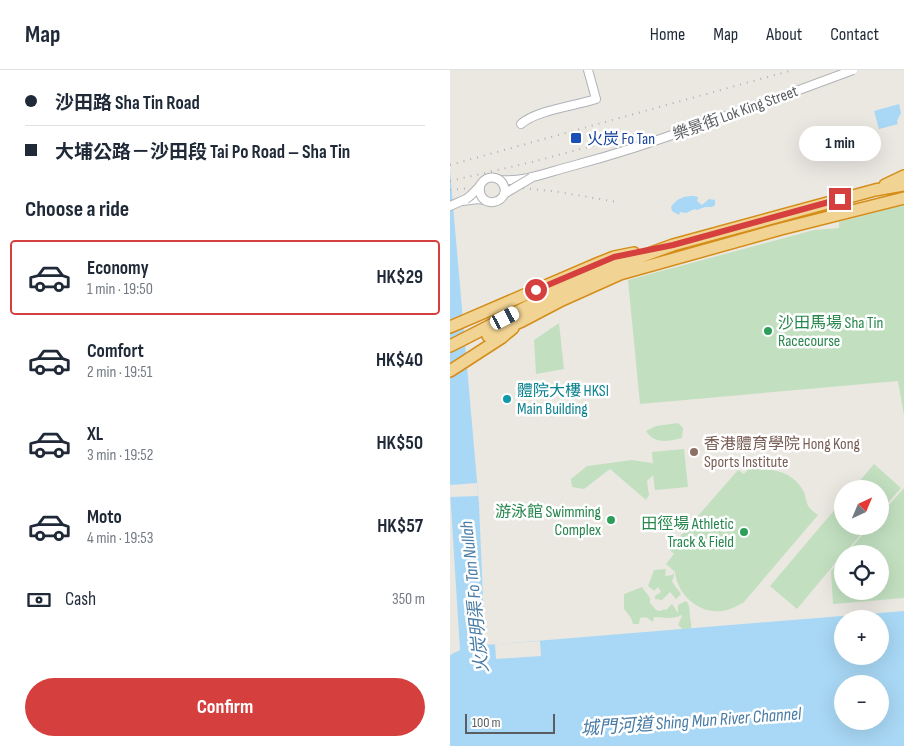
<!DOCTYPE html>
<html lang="en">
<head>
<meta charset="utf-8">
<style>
  body { margin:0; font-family:"Sofia Sans Condensed","Noto Sans TC",sans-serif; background:#f2f2f3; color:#1f2937; height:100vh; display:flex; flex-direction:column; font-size:19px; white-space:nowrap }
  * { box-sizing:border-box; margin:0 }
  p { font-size:16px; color:#747a83 }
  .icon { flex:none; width:28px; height:28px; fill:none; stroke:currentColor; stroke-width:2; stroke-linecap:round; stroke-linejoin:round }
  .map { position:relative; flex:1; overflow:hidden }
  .details { display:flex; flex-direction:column; background:#fff; width:450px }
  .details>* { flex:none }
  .top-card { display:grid; align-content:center; height:110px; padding:0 25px; background:#fff }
  .needle { width:32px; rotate:44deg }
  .tools { position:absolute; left:384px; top:410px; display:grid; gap:10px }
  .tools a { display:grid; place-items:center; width:55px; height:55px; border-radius:50%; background:#fff; box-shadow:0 5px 20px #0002; font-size:25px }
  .scale { position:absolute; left:15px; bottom:12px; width:90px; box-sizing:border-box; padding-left:5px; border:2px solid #5a5d61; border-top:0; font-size:14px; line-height:18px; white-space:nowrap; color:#5a5d61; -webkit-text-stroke:4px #fff; paint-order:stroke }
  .end { position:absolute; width:22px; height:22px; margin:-11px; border:6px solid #d53f3e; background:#fff; box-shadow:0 0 0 2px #fff }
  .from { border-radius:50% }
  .bubble { position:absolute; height:35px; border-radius:18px; background:#fff; box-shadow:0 5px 20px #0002; font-size:16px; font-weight:700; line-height:35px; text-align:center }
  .car { position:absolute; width:15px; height:30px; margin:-15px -8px; border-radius:6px; box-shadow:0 0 4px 1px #0007; background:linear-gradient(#fff 24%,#345 0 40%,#fff 0 76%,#345 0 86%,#fff 0) }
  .top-card b { display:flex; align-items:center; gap:18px; height:48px; font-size:19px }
  .top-card b+b { border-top:1px solid #e0e1e3 }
  .top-card i { width:12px; height:12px; background:#1f2937 }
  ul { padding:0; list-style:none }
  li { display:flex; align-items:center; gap:15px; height:75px; margin:0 10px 8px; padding:0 15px; border:2px solid transparent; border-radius:5px }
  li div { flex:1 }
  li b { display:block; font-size:19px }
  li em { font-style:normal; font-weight:700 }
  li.current { border-color:#d53f3e }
  li>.icon { width:45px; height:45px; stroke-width:1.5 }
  h2 { padding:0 25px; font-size:22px; line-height:60px }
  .pay { display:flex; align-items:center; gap:12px; height:55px; padding:0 25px; font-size:19px }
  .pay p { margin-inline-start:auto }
  .button { display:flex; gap:10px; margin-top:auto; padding:10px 25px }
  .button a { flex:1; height:58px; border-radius:30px; background:#d53f3e; color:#fff; font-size:20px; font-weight:700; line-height:58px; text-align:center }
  header { display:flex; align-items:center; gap:30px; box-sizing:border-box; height:70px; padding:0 25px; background:#fff; border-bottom:1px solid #e0e1e3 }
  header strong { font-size:24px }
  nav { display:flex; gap:28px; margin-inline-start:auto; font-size:18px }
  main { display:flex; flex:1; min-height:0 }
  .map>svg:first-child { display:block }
  .green { fill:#c2e0c0 }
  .water { fill:#a8d8f5; fill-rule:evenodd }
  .pier { fill:#ebe8e2 }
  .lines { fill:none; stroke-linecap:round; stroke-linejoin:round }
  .minor-casing { stroke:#afb2b6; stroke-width:10 }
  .highway-casing { stroke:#d48d18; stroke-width:14 }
  .minor { stroke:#fff; stroke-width:8 }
  .highway { stroke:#f1d393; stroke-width:11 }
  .rail { stroke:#b0b1b1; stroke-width:2; stroke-dasharray:1 6; stroke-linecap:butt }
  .minor-bridge-casing { stroke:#afb2b6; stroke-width:10; stroke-linecap:butt }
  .minor-bridge { stroke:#fff; stroke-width:8 }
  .route { stroke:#d53f3e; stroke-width:6 }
  .transit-dot { fill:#1a4fb4; stroke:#fff; stroke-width:2 }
  .leisure-dot { fill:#2e9e5b; stroke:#fff; stroke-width:2 }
  .culture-dot { fill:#0f9aa8; stroke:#fff; stroke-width:2 }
  .education-dot { fill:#8d6e63; stroke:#fff; stroke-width:2 }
  .labels { text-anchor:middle; stroke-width:5; stroke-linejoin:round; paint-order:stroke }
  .street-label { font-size:16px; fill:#5a5d61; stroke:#fff }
  .transit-label { font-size:16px; fill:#164399; stroke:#fff; text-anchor:start }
  .leisure-label { font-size:16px; fill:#27864d; stroke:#fff; text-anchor:end }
  .culture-label { font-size:16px; fill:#0d838f; stroke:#fff; text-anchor:start }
  .education-label { font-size:16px; fill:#785e54; stroke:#fff; text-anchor:start }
  .water-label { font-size:18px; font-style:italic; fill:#487ba5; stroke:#fff }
</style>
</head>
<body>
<header>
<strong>Map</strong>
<nav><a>Home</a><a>Map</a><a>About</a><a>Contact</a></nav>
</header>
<main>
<section class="details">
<div class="top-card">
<b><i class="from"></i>沙田路 Sha Tin Road</b>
<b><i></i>大埔公路－沙田段 Tai Po Road – Sha Tin</b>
</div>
<h2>Choose a ride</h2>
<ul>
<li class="current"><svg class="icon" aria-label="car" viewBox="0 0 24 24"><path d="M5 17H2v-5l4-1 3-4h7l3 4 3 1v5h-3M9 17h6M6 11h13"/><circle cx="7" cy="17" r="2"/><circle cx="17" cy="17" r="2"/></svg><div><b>Economy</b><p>1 min · 19:50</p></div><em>HK$29</em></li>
<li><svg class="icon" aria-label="car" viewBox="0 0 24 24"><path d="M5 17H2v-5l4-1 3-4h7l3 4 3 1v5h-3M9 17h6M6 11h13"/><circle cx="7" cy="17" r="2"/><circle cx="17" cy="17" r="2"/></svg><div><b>Comfort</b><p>2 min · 19:51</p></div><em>HK$40</em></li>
<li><svg class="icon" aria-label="car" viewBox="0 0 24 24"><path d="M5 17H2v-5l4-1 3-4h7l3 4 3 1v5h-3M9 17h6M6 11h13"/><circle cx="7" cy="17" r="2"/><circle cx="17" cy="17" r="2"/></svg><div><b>XL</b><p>3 min · 19:52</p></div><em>HK$50</em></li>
<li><svg class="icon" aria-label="car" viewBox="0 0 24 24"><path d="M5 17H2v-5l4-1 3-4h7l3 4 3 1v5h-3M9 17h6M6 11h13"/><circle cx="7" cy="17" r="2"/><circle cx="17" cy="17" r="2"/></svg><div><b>Moto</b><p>4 min · 19:53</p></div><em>HK$57</em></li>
</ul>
<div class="pay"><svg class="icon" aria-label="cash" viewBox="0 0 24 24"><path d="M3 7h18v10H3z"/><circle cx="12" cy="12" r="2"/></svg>Cash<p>350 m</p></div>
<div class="button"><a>Confirm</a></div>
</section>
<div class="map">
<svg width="454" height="676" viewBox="0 0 454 676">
  <rect width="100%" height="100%" fill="#ebe8e2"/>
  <!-- green -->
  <path class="green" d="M454 135V346L448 311 190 334 178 210 364 160 389 158V152Z
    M109 253 114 299 86 304 84 270Z
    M228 353 233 358 232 368C220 371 204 375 196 361L206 356Z
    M234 379 238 417 205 420 203 405 197 411 199 425 196 430 160 399 134 419 122 417 121 409 137 396 182 390 202 393 203 396 202 382Z
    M303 393 311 400C329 398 346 406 354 422 356 427 356 433 359 437 361 440 365 443 368 445L294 532C287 536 280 540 272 541 248 544 227 524 225 502L216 494 224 484 219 479 288 400 294 404Z
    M424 394 451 418 430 442V419H403Z
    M454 418V528L383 534 381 501 392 488V521H430V484H396L420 456H430V445Z
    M392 431V456H418L394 484H392V485L347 539 320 516Z
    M216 499 215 506 222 505 224 503V506L222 511 225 516 231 524 226 529 220 522 212 530 205 529V526L211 522 208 517 204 521 201 518 198 516 204 500Z
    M192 517 200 528V533L206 540 211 541 214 539 216 540 222 534 228 543V535L236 531C241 537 239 540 240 546 240 552 242 552 241 558L234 560 228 555 232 546 231 545C223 550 213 547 204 547L203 552 196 547 190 548 189 554H183L181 548 174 539V524Z"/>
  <!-- water -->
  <path class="water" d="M449 34 451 43 447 51 448 54 429 59 424 41Z
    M0 101 29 434 35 575 454 541V676H0V585L10 580 0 421ZM392 549H430V586H392ZM392 614H430V651H392Z
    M244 126 248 127 247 131 252 135 259 129 265 130V135L262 137H255L247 140 245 139 236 143 230 142 229 145 222 141 221 137C227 128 234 126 244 126Z"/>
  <!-- pier -->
  <path class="pier" d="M27 413 28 426 0 427V415Z
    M90 571 91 586 46 589 45 574Z"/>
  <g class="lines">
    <!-- minor casing -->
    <g class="minor-casing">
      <path id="minor" d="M71 54C87 40 125 36 146 29L138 0
        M50 110C75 112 98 102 122 96 163 85 204 72 244 57
        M13 131 28 129 35 130
        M0 136 16 129"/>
    </g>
    <!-- highway casing -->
    <g class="highway-casing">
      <path id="highway" d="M435 115 454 106
        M0 257 149 193 164 187 184 183
        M38 266 72 251 112 230 170 204 331 159 454 128
        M0 276 114 218 141 205 223 175 425 120 454 115
        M0 301 51 268 63 258"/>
    </g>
    <!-- minor -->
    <use href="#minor" class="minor"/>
    <!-- highway -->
    <use href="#highway" class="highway"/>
    <!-- rail -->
    <path class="rail" d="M0 95 343 0
      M0 111 82 92 194 62
      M73 118 109 122 167 132
      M0 120 20 118"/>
    <!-- minor-bridge casing -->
    <g class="minor-bridge-casing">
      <path id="minor-bridge" d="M244 57 322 30 403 0
        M54 124 81 108
        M16 129C21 126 24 122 28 118 31 115 32 111 36 109 42 106 50 108 53 114 63 133 27 142 30 116"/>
    </g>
    <!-- minor-bridge -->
    <use href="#minor-bridge" class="minor-bridge"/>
  </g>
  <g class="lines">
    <!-- route -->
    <path class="route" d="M86 220 164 187 223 175 390 129"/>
  </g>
  <!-- markers -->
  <rect class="transit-dot" x="120" y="62" width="12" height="12" rx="2.5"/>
  <g class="leisure-dot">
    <circle cx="318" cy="261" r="5"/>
    <circle cx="161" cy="450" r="5"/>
    <circle cx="294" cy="462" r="5"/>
  </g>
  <circle class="culture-dot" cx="57" cy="329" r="5"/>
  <circle class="education-dot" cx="244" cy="382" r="5"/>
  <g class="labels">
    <!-- street labels -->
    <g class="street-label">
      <text transform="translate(285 42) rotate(-20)" y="6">樂景街 Lok King Street</text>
    </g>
    <!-- transit labels -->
    <g class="transit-label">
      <text x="137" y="74">火炭 Fo Tan</text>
    </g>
    <!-- leisure labels -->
    <g class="leisure-label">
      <text x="328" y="258" text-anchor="start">沙田馬場 Sha Tin<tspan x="328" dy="18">Racecourse</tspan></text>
      <text x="151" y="447">游泳館 Swimming<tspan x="151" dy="18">Complex</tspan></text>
      <text x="284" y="459">田徑場 Athletic<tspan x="284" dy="18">Track &amp; Field</tspan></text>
    </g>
    <!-- culture labels -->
    <g class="culture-label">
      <text x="67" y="326">體院大樓 HKSI<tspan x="67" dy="18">Main Building</tspan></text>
    </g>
    <!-- education labels -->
    <g class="education-label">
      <text x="254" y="379">香港體育學院 Hong Kong<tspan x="254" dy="18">Sports Institute</tspan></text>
    </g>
    <!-- water labels -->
    <g class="water-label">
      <text transform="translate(24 527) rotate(-96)" y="6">火炭明渠 Fo Tan Nullah</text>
      <text transform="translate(241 651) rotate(-4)" y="6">城門河道 Shing Mun River Channel</text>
    </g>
  </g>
</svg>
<div class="tools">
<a><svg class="needle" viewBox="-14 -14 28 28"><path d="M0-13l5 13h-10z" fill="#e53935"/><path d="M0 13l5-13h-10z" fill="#747a83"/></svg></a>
<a><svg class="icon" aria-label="locate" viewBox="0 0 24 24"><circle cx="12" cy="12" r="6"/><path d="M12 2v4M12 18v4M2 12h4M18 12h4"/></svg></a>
<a>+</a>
<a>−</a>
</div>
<div class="scale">100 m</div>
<i class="end from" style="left:86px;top:220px"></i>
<i class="end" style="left:390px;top:129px"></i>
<div class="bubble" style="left:349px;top:56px;width:82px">1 min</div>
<i class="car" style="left:55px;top:248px;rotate:63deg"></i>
</div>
</main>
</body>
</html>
